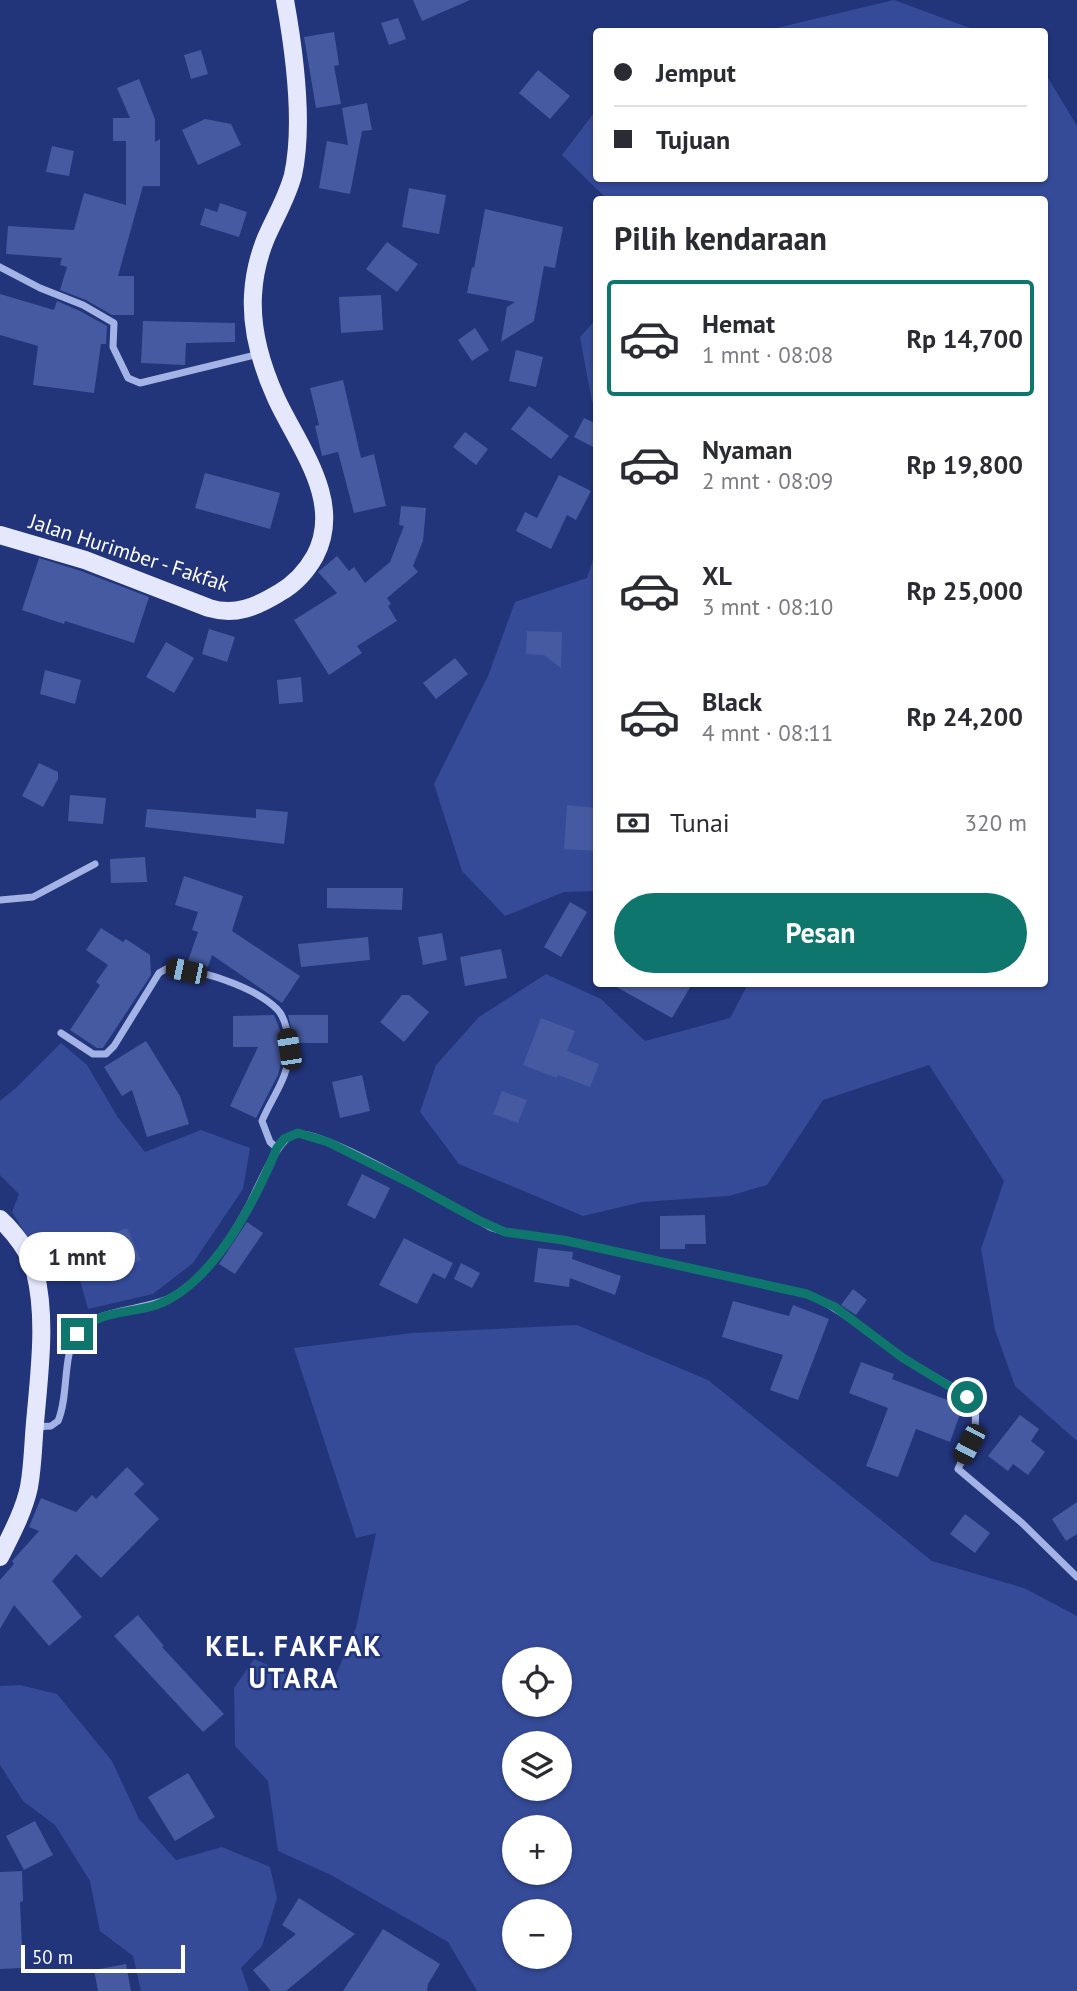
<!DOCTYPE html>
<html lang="id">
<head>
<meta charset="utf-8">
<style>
  body { margin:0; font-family:"PT Sans",sans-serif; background:#f7f7f7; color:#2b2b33; height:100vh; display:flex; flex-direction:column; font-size:26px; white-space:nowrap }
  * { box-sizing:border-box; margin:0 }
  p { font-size:23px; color:#7c7c81 }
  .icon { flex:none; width:38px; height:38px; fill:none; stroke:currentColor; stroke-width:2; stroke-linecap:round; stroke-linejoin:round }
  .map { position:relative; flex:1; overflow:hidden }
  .drawer { position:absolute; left:593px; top:196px; width:455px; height:791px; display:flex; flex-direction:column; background:#fff; border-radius:7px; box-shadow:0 2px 5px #0004 }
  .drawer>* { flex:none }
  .guide { position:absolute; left:593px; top:28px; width:455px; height:154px; border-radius:7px; box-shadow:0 2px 5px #0004; display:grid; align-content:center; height:154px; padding:0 21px; background:#fff }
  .fabs { position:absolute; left:502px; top:1647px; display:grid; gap:14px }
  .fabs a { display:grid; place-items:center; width:70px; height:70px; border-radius:50%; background:#fff; box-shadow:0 2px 5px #0004; font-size:35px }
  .scale { position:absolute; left:21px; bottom:18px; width:164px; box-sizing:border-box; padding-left:7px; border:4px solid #fff; border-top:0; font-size:19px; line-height:24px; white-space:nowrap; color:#fff; -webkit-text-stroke:5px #22347a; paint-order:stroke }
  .end { position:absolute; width:32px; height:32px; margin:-16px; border:9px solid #0f766e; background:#fff; box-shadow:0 0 0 4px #fff }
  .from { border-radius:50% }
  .bubble { position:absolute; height:49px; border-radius:24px; background:#fff; box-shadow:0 2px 5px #0004; font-size:23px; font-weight:600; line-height:49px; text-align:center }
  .car { position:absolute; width:21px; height:42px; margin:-21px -10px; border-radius:9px; box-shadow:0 0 5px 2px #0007; background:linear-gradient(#222 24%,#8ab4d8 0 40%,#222 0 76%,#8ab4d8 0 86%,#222 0) }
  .guide b { display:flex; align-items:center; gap:24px; height:66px; font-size:26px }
  .guide b+b { border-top:2px solid #e1e1e2 }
  .guide i { width:18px; height:18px; background:#2b2b33 }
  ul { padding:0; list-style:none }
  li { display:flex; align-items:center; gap:21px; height:116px; margin:0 14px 10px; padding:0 7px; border:4px solid transparent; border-radius:7px }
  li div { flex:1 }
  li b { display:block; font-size:26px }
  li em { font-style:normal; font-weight:600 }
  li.active { border-color:#0f766e }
  li>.icon { width:63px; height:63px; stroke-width:1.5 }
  h2 { padding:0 21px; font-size:32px; line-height:84px }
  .pay { display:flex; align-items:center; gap:18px; height:77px; padding:0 21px; font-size:26px }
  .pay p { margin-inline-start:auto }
  .primary-button { display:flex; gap:14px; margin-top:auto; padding:14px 21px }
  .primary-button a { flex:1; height:80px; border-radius:42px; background:#0f766e; color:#fff; font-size:28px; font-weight:600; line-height:80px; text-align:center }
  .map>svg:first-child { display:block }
  .green { fill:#354b98; fill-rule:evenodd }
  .building { fill:#465aa1 }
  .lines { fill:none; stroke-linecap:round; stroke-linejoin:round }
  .minor { stroke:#a4b3e5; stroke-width:7 }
  .primary { stroke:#e5e8fd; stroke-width:18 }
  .route { stroke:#0f766e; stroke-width:9 }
  .labels { text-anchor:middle; stroke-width:5; stroke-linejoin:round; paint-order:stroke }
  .street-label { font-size:21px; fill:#fff; stroke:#22347a }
  .district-label { font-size:28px; font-weight:bold; letter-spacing:2px; fill:#fff; stroke:#22347a }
</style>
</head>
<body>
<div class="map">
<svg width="1077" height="1991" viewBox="0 0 1077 1991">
  <rect width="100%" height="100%" fill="#22347a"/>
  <!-- green -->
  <path class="green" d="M894 0 978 31H764Z
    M1045 73 1077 126V1441L1015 1386 995 1330 981 1249 1004 1181 929 1065 823 1100 767 1185 729 1196 642 1202 583 1216 459 1164 420 1112 436 1065 479 1017 546 974 601 999 645 1041 730 1018 748 984H1045V200L607 199 562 155 597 109V178H1045Z
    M597 318V406L592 402 580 337Z
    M597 546V891L564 892 505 916 462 871 434 784 488 676 515 602 587 578Z
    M61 1043 87 1065 117 1116 145 1152 201 1130 250 1148 243 1189 193 1263 153 1294 88 1309 78 1273 49 1272 12 1212 19 1194 0 1175V1101L16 1088Z
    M577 1325 708 1380 932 1561 1024 1588 1077 1616V1991H477L448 1942 331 1875 278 1851 268 1781 235 1746 234 1688 254 1659 329 1691 356 1628 376 1533 356 1538 294 1348 412 1333ZM560 1659V1704H514V1659ZM560 1743V1788H514V1743ZM560 1827V1872H514V1827ZM560 1911V1956H514V1911Z
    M20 1685 57 1694 112 1761 139 1819 176 1860 222 1847 270 1867 277 1898 262 1946 241 1968 249 1991H141L133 1956 100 1931 90 1881 55 1825 23 1801 0 1765V1686Z"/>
  <!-- building -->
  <path class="building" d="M413 0H470L422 21Z
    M398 18 406 39 389 45 381 23Z
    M334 32 339 65 334 66 341 104 316 108 304 37Z
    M201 50 208 74 191 79 184 55Z
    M538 70 570 96 550 119 519 93Z
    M139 79 155 119V142L160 139V186H143L118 276H134V315H112L86 300 60 290 67 267 60 265 62 258 6 254 8 226 74 230 84 193 126 205V141H113V118H130L117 88Z
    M367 103 372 130 362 131 350 194 319 188 327 141 348 145 342 108Z
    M205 119 231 124 241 145 198 165 182 130Z
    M52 146 74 151 69 176 46 172Z
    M409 188 446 195 439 234 402 227Z
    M220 203 247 212 239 237 200 225 205 208 217 212Z
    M485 209 563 227 555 268 544 266 534 321 501 342 507 307 515 302 467 293 472 267 474 268Z
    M387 242 418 264 397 292 366 269Z
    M0 294 54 310 57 301 80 311 107 326 106 344H101L94 393 33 385 38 346 0 335Z
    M381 295 383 330 341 333 339 297Z
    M143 321 235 323V342L186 343 185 365 141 363Z
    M475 328 489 350 472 361 458 340Z
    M516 350 543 357 536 387 509 381Z
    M343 380 361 458 374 454 386 506 354 513 338 452 322 456 315 426 319 425 310 388Z
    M529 406 569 436 551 459 511 429Z
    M584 418 597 424V449L574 437Z
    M465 432 488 449 476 465 453 447Z
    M205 473 280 493 270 529 195 508Z
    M559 475 591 491 576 520 567 515 551 549 516 531 525 512 537 518Z
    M401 506 426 508 423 541 413 566 418 572 387 598 391 604 388 606 397 621 357 646 362 653 329 675 294 620 337 593 318 572 337 556 349 571 354 567 365 583 390 562 404 526 399 525Z
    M39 558 81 571 149 597 134 643 65 621 64 624 22 610Z
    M209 629 235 637 227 662 202 654Z
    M527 631 562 632 561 668 544 655 526 654Z
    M166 642 194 658 174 693 146 677Z
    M455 658 468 674 436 699 423 683Z
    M45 670 81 680 75 704 40 694Z
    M301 677 303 702 279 704 277 680Z
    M39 763 58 772V779L43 807 22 796Z
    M70 795 106 798 103 824 68 821Z
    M567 805 597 808V851L564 849Z
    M147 809 256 818V809L288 812 284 844 145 827Z
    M145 857 147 882 111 883 110 859Z
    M184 876 243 896 232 931 300 976 282 1003 212 955 208 967 188 961 198 932 192 930 198 912 175 905Z
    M327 888H403L402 910 327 908Z
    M570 902 587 912 561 957 544 947Z
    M101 928 123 942 126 939 150 955 151 975 103 1048H97L70 1030 100 985 96 982 108 965 86 950Z
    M442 933 447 960 423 965 418 937Z
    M368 937 370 960 301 967 298 944Z
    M501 949 507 978 465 986 460 957Z
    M611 984H692L672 1018Z
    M402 995H409L429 1012 404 1042 380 1022Z
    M274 1015 282 1035V1059L278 1075 256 1118 230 1106 258 1047H233V1016Z
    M288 1015H328V1043H295Z
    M541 1018 575 1031 567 1051 599 1064 590 1087 558 1075 557 1078 523 1065Z
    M146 1041 180 1096 189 1124 147 1137 132 1090 122 1096 104 1067Z
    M362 1075 370 1111 340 1118 332 1082Z
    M502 1091 527 1100 518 1123 493 1114Z
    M362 1174 390 1188 375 1219 347 1205Z
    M705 1215 706 1244H685V1249H660V1216Z
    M247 1222 263 1233 235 1274 219 1264Z
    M127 1228 141 1260 109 1273 96 1240Z
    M404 1238 453 1263 445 1279 433 1273 417 1304 379 1285Z
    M538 1248 573 1252 572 1259 621 1276 615 1295 570 1278 569 1287 534 1282Z
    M461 1263 480 1273 472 1288 454 1279Z
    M853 1289 867 1300 856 1315 841 1305Z
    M733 1301 789 1316 793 1305 829 1319 798 1400 770 1390 783 1355 722 1337Z
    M861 1362 894 1374 892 1379 963 1406 950 1442 916 1429 898 1477 866 1466 888 1408 849 1393Z
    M1020 1415 1039 1429 1031 1441 1045 1452 1028 1475 1013 1464 1008 1471 988 1456Z
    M127 1467 144 1484 134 1494 159 1519 101 1578 76 1554 52 1581 82 1617 49 1646 14 1605 0 1629V1580L14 1564 12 1561 39 1531 29 1527 41 1498 76 1512 92 1495 96 1499Z
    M1077 1502V1534L1066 1541 1052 1519Z
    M965 1514 990 1533 975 1553 950 1534Z
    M138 1615 164 1646 162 1647 224 1714 203 1732 114 1636Z
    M188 1773 215 1817 175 1841 148 1797Z
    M35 1821 53 1855 24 1870 6 1836Z
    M22 1871 23 1901 20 1902 23 1968 0 1969V1872Z
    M299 1898 355 1934 286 1991H271L253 1970 296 1934 282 1925Z
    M383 1929 440 1964 428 1984 427 1991H343Z
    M126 1964 131 1991H98L94 1970Z"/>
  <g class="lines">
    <!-- minor -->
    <path class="minor" d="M0 267 40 288 83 305 114 323 113 347 128 378 140 383 259 354
      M0 900 33 897 95 864
      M61 1033 93 1054H106L114 1046 159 973 166 969C196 967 255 987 277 1009 286 1018 289 1038 289 1050 290 1075 271 1099 262 1121L270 1142 277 1148
      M35 1427 51 1426 58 1421C69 1396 62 1356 77 1334 94 1308 144 1311 170 1298 205 1281 230 1240 248 1207 257 1190 278 1136 296 1134 327 1130 457 1210 492 1228L505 1232 563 1240 807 1294C843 1309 870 1336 902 1357 926 1373 954 1385 976 1404L975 1432 958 1469 1022 1523 1077 1577"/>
    <!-- primary -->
    <path class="primary" d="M0 535 85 560 209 608C235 616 256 607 279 593 295 584 306 572 315 556 344 501 298 446 276 398 262 367 251 330 253 295 254 276 259 255 266 238 275 217 287 198 293 175 304 125 294 50 285 0
      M0 1219C15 1233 30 1253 35 1272 47 1318 39 1376 35 1423 33 1444 33 1465 29 1487 24 1511 11 1535 0 1557"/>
  </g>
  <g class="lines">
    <!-- route -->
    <path class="route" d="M77 1334C97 1310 129 1314 156 1305 213 1285 255 1201 277 1148L284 1139 298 1133 328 1142 416 1186 478 1220 505 1232 563 1240 807 1294 835 1307 903 1358 967 1397"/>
  </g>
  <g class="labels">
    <!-- street labels -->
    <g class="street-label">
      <text transform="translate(129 553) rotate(18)" y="7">Jalan Hurimber - Fakfak</text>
    </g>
    <!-- district labels -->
    <g class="district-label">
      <text x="294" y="1656">KEL. FAKFAK<tspan x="294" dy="32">UTARA</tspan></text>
    </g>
  </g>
</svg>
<div class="fabs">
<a><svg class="icon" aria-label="locate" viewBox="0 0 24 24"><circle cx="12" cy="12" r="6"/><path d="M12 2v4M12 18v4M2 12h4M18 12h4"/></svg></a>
<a><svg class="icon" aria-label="layers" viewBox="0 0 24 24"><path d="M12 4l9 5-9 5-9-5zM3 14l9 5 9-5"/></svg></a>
<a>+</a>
<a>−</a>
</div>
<div class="scale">50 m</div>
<i class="end from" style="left:967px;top:1397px"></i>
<i class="end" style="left:77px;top:1334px"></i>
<div class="bubble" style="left:19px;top:1232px;width:116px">1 mnt</div>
<i class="car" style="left:186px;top:971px;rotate:282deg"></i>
<i class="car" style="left:289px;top:1049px;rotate:351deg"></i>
<i class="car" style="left:969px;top:1444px;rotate:208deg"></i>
<div class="guide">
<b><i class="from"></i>Jemput</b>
<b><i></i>Tujuan</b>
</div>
<section class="drawer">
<h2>Pilih kendaraan</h2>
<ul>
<li class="active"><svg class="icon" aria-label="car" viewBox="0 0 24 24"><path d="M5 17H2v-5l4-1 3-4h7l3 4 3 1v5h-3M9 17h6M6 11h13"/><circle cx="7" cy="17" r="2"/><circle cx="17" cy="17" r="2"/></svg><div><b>Hemat</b><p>1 mnt · 08:08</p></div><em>Rp 14,700</em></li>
<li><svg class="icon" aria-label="car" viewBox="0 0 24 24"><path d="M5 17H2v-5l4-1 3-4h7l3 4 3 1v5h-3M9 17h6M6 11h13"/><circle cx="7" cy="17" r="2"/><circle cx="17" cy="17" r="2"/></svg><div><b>Nyaman</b><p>2 mnt · 08:09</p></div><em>Rp 19,800</em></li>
<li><svg class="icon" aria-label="car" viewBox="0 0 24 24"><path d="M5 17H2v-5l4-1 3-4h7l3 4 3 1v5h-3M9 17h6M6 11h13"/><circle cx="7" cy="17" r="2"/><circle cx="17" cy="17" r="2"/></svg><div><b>XL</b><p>3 mnt · 08:10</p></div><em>Rp 25,000</em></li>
<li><svg class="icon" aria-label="car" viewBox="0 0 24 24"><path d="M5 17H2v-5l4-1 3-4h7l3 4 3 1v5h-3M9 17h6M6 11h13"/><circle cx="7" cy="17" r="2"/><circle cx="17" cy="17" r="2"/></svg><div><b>Black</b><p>4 mnt · 08:11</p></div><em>Rp 24,200</em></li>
</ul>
<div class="pay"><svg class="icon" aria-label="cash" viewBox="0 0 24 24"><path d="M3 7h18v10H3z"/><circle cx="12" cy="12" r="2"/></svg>Tunai<p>320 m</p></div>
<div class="primary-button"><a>Pesan</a></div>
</section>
</div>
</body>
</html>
